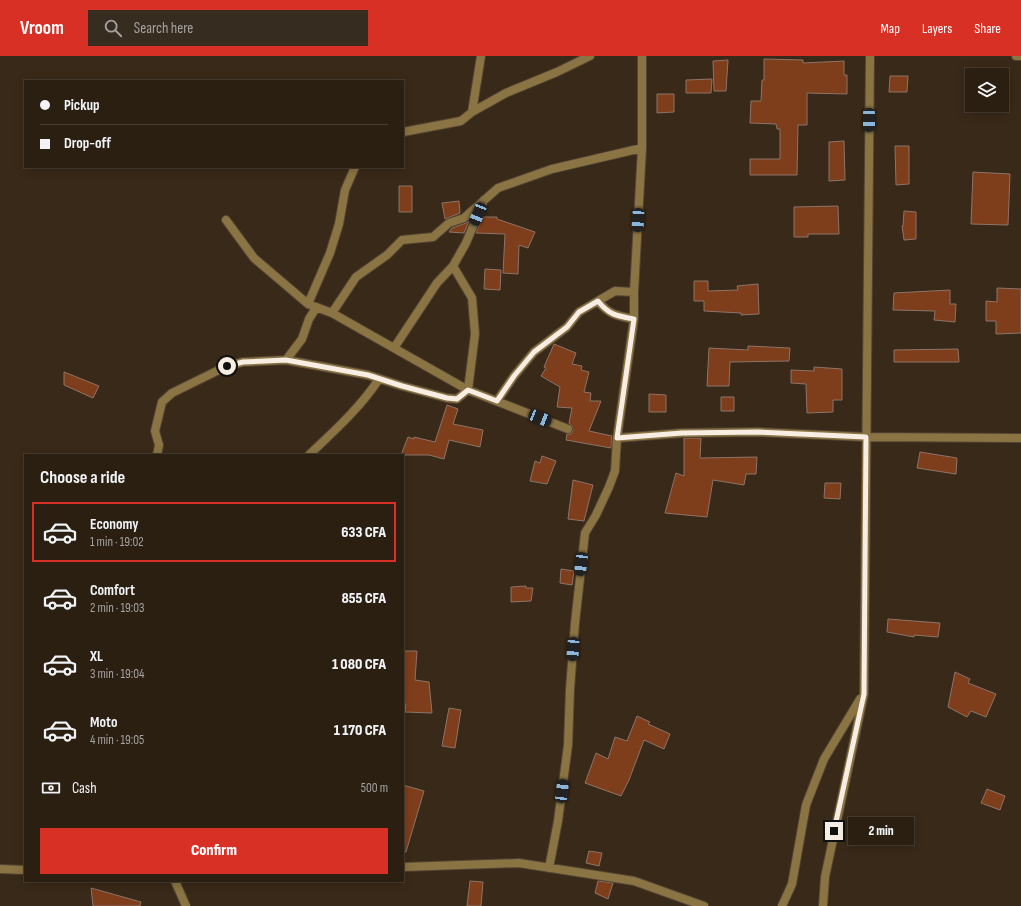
<!DOCTYPE html>
<html lang="en">
<head>
<meta charset="utf-8">
<style>
  body { margin:0; font-family:"Sofia Sans Condensed",sans-serif; background:#372c20; color:#f1f3f6; height:100vh; display:flex; flex-direction:column; font-size:15px; white-space:nowrap }
  * { box-sizing:border-box; margin:0 }
  p { font-size:13px; color:#a6a29f }
  .icon { flex:none; width:22px; height:22px; fill:none; stroke:currentColor; stroke-width:2; stroke-linecap:round; stroke-linejoin:round }
  .map { position:relative; flex:1; overflow:hidden }
  .panel { position:absolute; left:24px; top:398px; width:380px; height:428px; display:flex; flex-direction:column; background:#2b1f12; border-radius:0px; box-shadow:0 2px 10px #0003,0 0 0 1px #473d32 }
  .panel>* { flex:none }
  .hud { position:absolute; left:24px; top:24px; width:380px; height:88px; border-radius:0px; box-shadow:0 2px 10px #0003,0 0 0 1px #473d32; display:grid; align-content:center; height:88px; padding:0 16px; background:#2b1f12 }
  .controls { position:absolute; left:965px; top:12px; display:grid; gap:8px }
  .controls a { display:grid; place-items:center; width:44px; height:44px; border-radius:0px; background:#2b1f12; box-shadow:0 2px 10px #0003,0 0 0 1px #473d32; font-size:20px }
  .end { position:absolute; width:18px; height:18px; margin:-9px; border:5px solid #f7ede2; background:#111; box-shadow:0 0 0 2px #111 }
  .from { border-radius:50% }
  .bubble { position:absolute; height:28px; border-radius:0px; background:#2b1f12; box-shadow:0 2px 10px #0003,0 0 0 1px #473d32; font-size:13px; font-weight:800; line-height:28px; text-align:center }
  .car { position:absolute; width:12px; height:24px; margin:-12px -6px; border-radius:5px; box-shadow:0 0 3px 1px #0007; background:linear-gradient(#222 24%,#8ab4d8 0 40%,#222 0 76%,#8ab4d8 0 86%,#222 0) }
  .hud b { display:flex; align-items:center; gap:14px; height:38px; font-size:15px }
  .hud b+b { border-top:1px solid #473d32 }
  .hud i { width:10px; height:10px; background:#f1f3f6 }
  ul { padding:0; list-style:none }
  li { display:flex; align-items:center; gap:12px; height:60px; margin:0 8px 6px; padding:0 8px; border:2px solid transparent; border-radius:0px }
  li div { flex:1 }
  li b { display:block; font-size:15px }
  li em { font-style:normal; font-weight:800 }
  li.active { border-color:#d93025 }
  li>.icon { width:36px; height:36px; stroke-width:1.5 }
  h2 { padding:0 16px; font-size:18px; line-height:48px }
  .pay { display:flex; align-items:center; gap:10px; height:44px; padding:0 16px; font-size:15px }
  .pay p { margin-inline-start:auto }
  .primary-button { display:flex; gap:8px; margin-top:auto; padding:8px 16px }
  .primary-button a { flex:1; height:46px; border-radius:0px; background:#d93025; color:#fff; font-size:16px; font-weight:800; line-height:46px; text-align:center }
  header { display:flex; align-items:center; gap:24px; box-sizing:border-box; height:56px; padding:0 20px; background:#d93025; color:#fff }
  header strong { font-size:19px }
  nav { display:flex; gap:22px; margin-inline-start:auto; font-size:14px }
  .search { width:280px; height:36px; background:#372c20; display:flex; align-items:center; gap:10px; box-sizing:border-box; padding:0 14px; border-radius:0px; color:#a6a29f; font-size:15px }
  .map>svg:first-child { display:block }
  .building { fill:#7e3e1b; stroke:#8d7468 }
  .lines { fill:none; stroke-linecap:round; stroke-linejoin:round }
  .minor-casing { stroke:#544434; stroke-width:10 }
  .minor { stroke:#8a7443; stroke-width:8 }
  .route { stroke:#f7ede2; stroke-width:5 }
</style>
</head>
<body>
<header>
<strong>Vroom</strong>
<div class="search"><svg class="icon" aria-label="search" viewBox="0 0 24 24"><circle cx="10" cy="10" r="6"/><path d="M15 15l6 6"/></svg>Search here</div>
<nav><a>Map</a><a>Layers</a><a>Share</a></nav>
</header>
<div class="map">
<svg width="1021" height="850" viewBox="0 0 1021 850">
  <rect width="100%" height="100%" fill="#392918"/>
  <!-- building -->
  <path class="building" d="M764 3 803 4V7L844 5V19H847V38L807 37V69H798L797 119H750V103H780V73H777L776 68 750 67 751 45H761L762 24H764Z
    M728 4 726 35H714L713 5Z
    M890 20H908L907 36H889Z
    M712 23 711 37H686V24Z
    M657 38H674V56L657 57Z
    M844 85 845 124 829 125V86Z
    M895 90H909V128L896 129Z
    M973 116 1010 118 1008 169 971 168Z
    M399 130H412V156H399Z
    M459 145 460 157 445 163 442 147Z
    M838 150 839 178H808V181H794V151Z
    M904 155 916 156V183L904 184 902 170H903Z
    M483 161H497V163L535 176 528 192 519 189 518 218 503 217 505 178 476 177Z
    M469 165 464 177 449 176 452 172 466 167Z
    M485 213 501 214 500 234 484 233Z
    M694 225H708V235L738 234 737 230 758 228 759 258 741 259V257L704 255V245H694Z
    M997 232 1021 233V277L996 278V265H986V245L997 246Z
    M950 234V248H956L955 266 934 264 935 255 893 254 894 237Z
    M554 288 576 297 572 308 582 310 581 314 589 316 584 336 591 337 590 345H601L589 375 612 380 611 392 566 384 567 378H571L573 375 572 370 569 367 572 352 557 351 560 331 541 320 546 312 544 311Z
    M748 290 790 292 789 305 730 306 729 330H707L709 292 748 294Z
    M958 293 959 306H894V294Z
    M814 311 842 313V344H833V356L807 357 806 328 791 327V314L814 315Z
    M64 316 99 330 93 342 64 329Z
    M649 338 666 339V356H649Z
    M721 341H734V355H721Z
    M447 349 458 353 453 368 483 374 480 391 449 384 444 403 429 399H401L408 381 414 383V381L435 386Z
    M684 382H701L700 402 757 401 756 418H746L744 429 713 424 707 461 665 457 676 417 684 420Z
    M920 396 957 402 956 418 917 412Z
    M542 400 556 405 547 428 530 425 535 405 540 407Z
    M573 424 593 429 584 465 568 463Z
    M825 427H841L840 443 824 442Z
    M561 513 574 515 572 529 560 527Z
    M526 530V532H533L531 545 511 546V531Z
    M888 563 940 567 938 581 914 579V581L887 576Z
    M403 595H417L415 624 429 626 432 657 405 656 406 648H403Z
    M955 616 970 623 968 627 996 638 986 661 971 655 967 661 948 651Z
    M449 652 461 654 455 692 442 690Z
    M637 660 650 666 648 668 670 678 664 693 644 684 629 724 621 740 585 727 596 697 608 703 615 681 627 685Z
    M403 729 424 735 406 796H403Z
    M987 733 1005 740 1000 754 981 747Z
    M589 795 602 797 599 810 586 807Z
    M470 825 483 826 481 850H467Z
    M598 825 613 827 608 843 595 837Z
    M91 832 141 846 140 850H93Z"/>
  <g class="lines">
    <!-- minor casing -->
    <g class="minor-casing">
      <path id="minor" d="M1016 0H1021
        M472 56 506 37 557 16 590 0
        M403 76 461 65 472 56 481 0
        M226 164 254 202 308 248 332 257 468 334 568 373
        M598 245C609 259 618 260 634 263
        M308 248 330 197 339 168 345 134 355 111
        M332 257 356 221 387 199 402 184 433 181 449 167 464 162 498 132 552 113 642 92
        M394 292 437 227 453 210
        M286 304 302 283 309 263 316 252
        M497 345 514 320 534 296 567 271 579 256 615 235 634 236
        M617 382 682 377 758 376 866 381 1021 382
        M157 399 159 389 155 375 162 346 172 337 227 310 243 306 286 304 341 314 368 319 402 330 447 342 457 343 468 334 475 278 472 242 453 210 466 187 484 144
        M309 399C334 375 360 352 379 323
        M403 811 519 807 634 825 704 850
        M549 812 558 765 568 689 570 633 575 567 585 477 596 459 609 431 615 415 617 382 634 263V236L642 92V0
        M0 813 25 814
        M175 825 186 850
        M782 850 792 828 806 749 824 703 860 643
        M823 850 825 821 864 638 870 0"/>
    </g>
    <!-- minor -->
    <use href="#minor" class="minor"/>
  </g>
  <g class="lines">
    <!-- route -->
    <path class="route" d="M227 310 243 306 286 304 368 319 402 330 447 342 457 343 468 334 497 345 514 320 534 296 567 271 579 256 598 245C609 259 617 260 634 263L617 382 682 377 758 376 866 381 864 638 834 775"/>
  </g>
</svg>
<div class="controls">
<a><svg class="icon" aria-label="layers" viewBox="0 0 24 24"><path d="M12 4l9 5-9 5-9-5zM3 14l9 5 9-5"/></svg></a>
</div>
<i class="end from" style="left:227px;top:310px"></i>
<i class="end" style="left:834px;top:775px"></i>
<div class="bubble" style="left:848px;top:761px;width:66px">2 min</div>
<i class="car" style="left:869px;top:64px;rotate:180deg"></i>
<i class="car" style="left:478px;top:158px;rotate:202deg"></i>
<i class="car" style="left:638px;top:164px;rotate:183deg"></i>
<i class="car" style="left:540px;top:362px;rotate:112deg"></i>
<i class="car" style="left:581px;top:508px;rotate:187deg"></i>
<i class="car" style="left:573px;top:593px;rotate:184deg"></i>
<i class="car" style="left:562px;top:735px;rotate:7deg"></i>
<div class="hud">
<b><i class="from"></i>Pickup</b>
<b><i></i>Drop-off</b>
</div>
<section class="panel">
<h2>Choose a ride</h2>
<ul>
<li class="active"><svg class="icon" aria-label="car" viewBox="0 0 24 24"><path d="M5 17H2v-5l4-1 3-4h7l3 4 3 1v5h-3M9 17h6M6 11h13"/><circle cx="7" cy="17" r="2"/><circle cx="17" cy="17" r="2"/></svg><div><b>Economy</b><p>1 min · 19:02</p></div><em>633 CFA</em></li>
<li><svg class="icon" aria-label="car" viewBox="0 0 24 24"><path d="M5 17H2v-5l4-1 3-4h7l3 4 3 1v5h-3M9 17h6M6 11h13"/><circle cx="7" cy="17" r="2"/><circle cx="17" cy="17" r="2"/></svg><div><b>Comfort</b><p>2 min · 19:03</p></div><em>855 CFA</em></li>
<li><svg class="icon" aria-label="car" viewBox="0 0 24 24"><path d="M5 17H2v-5l4-1 3-4h7l3 4 3 1v5h-3M9 17h6M6 11h13"/><circle cx="7" cy="17" r="2"/><circle cx="17" cy="17" r="2"/></svg><div><b>XL</b><p>3 min · 19:04</p></div><em>1 080 CFA</em></li>
<li><svg class="icon" aria-label="car" viewBox="0 0 24 24"><path d="M5 17H2v-5l4-1 3-4h7l3 4 3 1v5h-3M9 17h6M6 11h13"/><circle cx="7" cy="17" r="2"/><circle cx="17" cy="17" r="2"/></svg><div><b>Moto</b><p>4 min · 19:05</p></div><em>1 170 CFA</em></li>
</ul>
<div class="pay"><svg class="icon" aria-label="cash" viewBox="0 0 24 24"><path d="M3 7h18v10H3z"/><circle cx="12" cy="12" r="2"/></svg>Cash<p>500 m</p></div>
<div class="primary-button"><a>Confirm</a></div>
</section>
</div>
</body>
</html>
